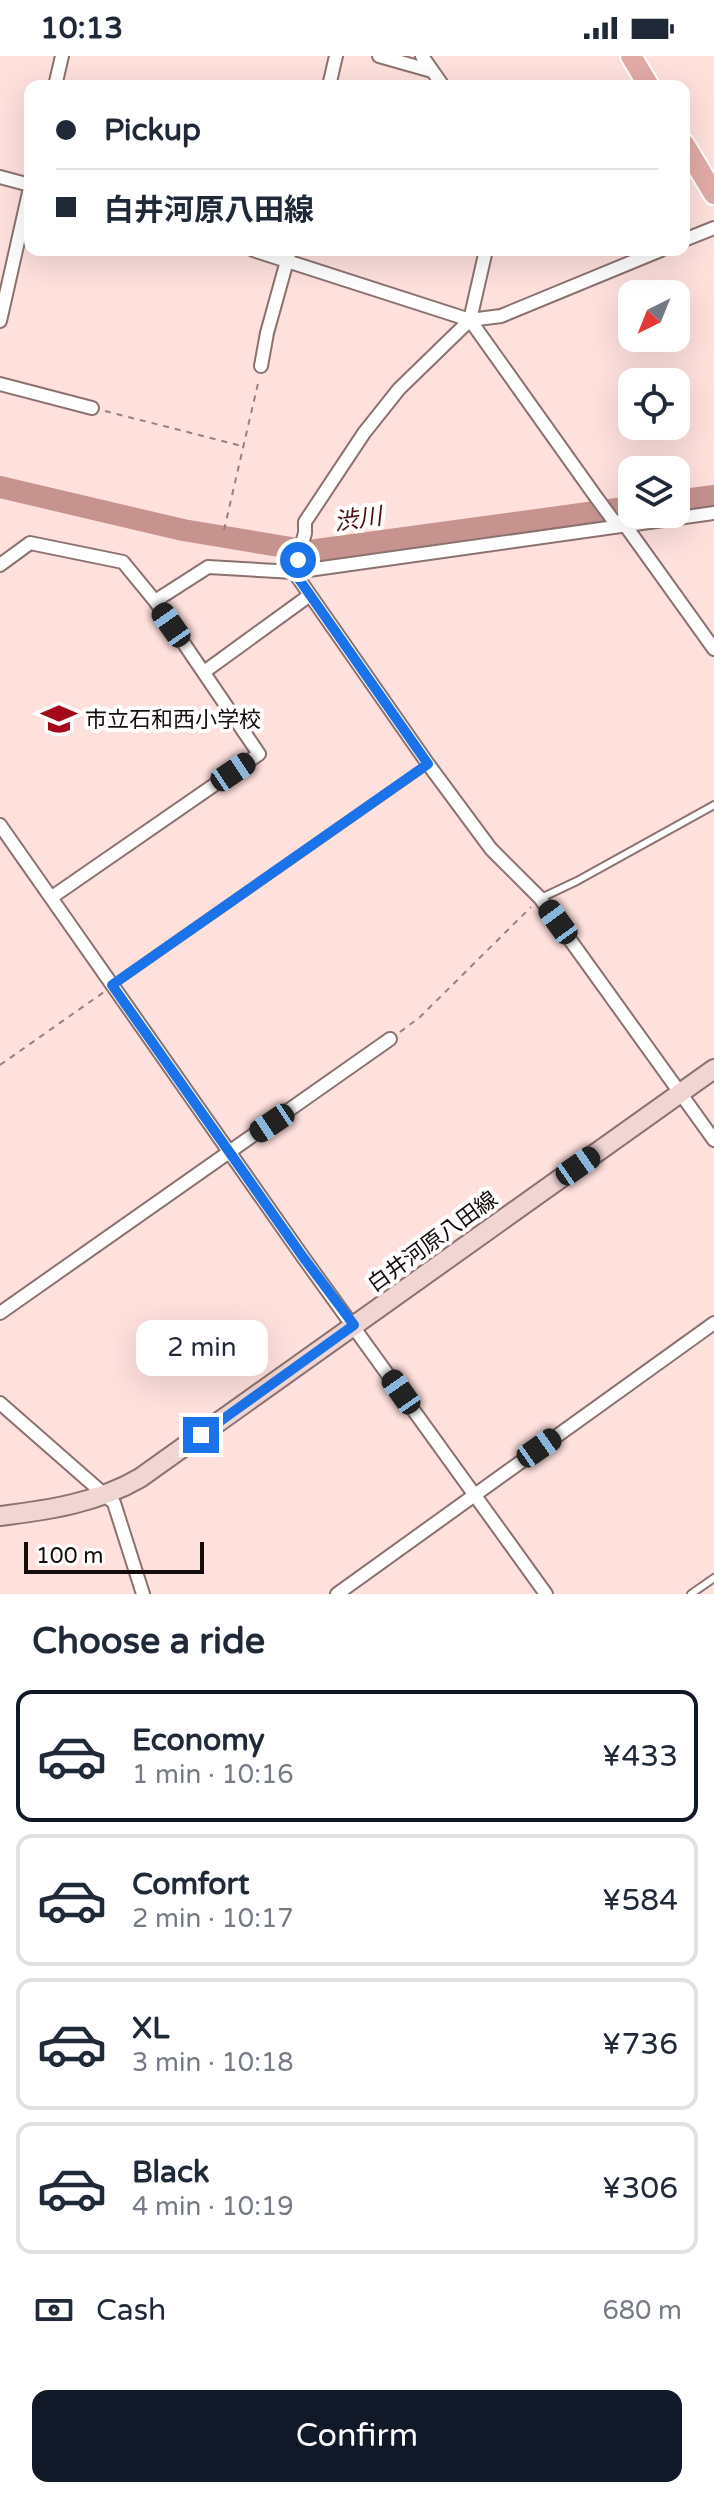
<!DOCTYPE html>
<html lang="en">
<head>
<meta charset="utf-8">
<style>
  body { margin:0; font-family:"Varela Round","Noto Sans JP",sans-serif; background:#f2f2f3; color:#1f2937; height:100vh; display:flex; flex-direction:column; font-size:30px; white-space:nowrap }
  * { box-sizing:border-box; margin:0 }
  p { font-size:26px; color:#747a83 }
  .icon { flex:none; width:44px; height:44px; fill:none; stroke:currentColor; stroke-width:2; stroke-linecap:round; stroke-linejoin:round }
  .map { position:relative; height:1538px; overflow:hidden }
  .sheet { display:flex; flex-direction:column; background:#fff; flex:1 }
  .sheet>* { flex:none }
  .banner { position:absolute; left:24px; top:24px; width:666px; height:176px; border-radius:16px; box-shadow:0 8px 32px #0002; display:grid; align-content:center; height:176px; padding:0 32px; background:#fff }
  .needle { width:52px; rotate:223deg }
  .buttons { position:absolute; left:618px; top:224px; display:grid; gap:16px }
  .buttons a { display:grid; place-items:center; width:72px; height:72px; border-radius:16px; background:#fff; box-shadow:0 8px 32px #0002; font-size:40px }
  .scale { position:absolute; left:24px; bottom:20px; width:180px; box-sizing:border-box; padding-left:8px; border:4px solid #140b0a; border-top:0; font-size:22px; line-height:28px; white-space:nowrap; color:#140b0a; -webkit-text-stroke:6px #fff; paint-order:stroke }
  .end { position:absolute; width:36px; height:36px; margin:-18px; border:10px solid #1a73e8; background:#fff; box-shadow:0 0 0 4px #fff }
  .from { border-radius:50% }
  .bubble { position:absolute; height:56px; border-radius:16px; background:#fff; box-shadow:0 8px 32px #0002; font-size:26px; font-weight:600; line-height:56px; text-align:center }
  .car { position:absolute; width:24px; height:48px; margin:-24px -12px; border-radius:10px; box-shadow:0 0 6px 2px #0007; background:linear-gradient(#222 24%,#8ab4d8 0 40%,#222 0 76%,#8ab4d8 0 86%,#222 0) }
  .banner b { display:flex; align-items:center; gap:28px; height:76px; font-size:30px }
  .banner b+b { border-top:2px solid #e0e1e3 }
  .banner i { width:20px; height:20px; background:#1f2937 }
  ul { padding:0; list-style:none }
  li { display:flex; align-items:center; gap:24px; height:132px; margin:0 16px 12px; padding:0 16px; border:4px solid #e0e1e3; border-radius:16px }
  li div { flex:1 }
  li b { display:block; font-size:30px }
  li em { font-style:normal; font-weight:600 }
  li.active { border-color:#111827 }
  li>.icon { width:72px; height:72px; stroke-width:1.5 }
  h2 { padding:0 32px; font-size:36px; line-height:96px }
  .pay { display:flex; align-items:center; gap:20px; height:88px; padding:0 32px; font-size:30px }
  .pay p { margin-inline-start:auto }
  .action { display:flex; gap:16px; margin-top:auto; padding:16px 32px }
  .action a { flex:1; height:92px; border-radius:16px; background:#111827; color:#fff; font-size:32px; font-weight:600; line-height:92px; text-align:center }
  .status { display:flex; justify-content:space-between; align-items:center; height:56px; padding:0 40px; background:#fff; direction:ltr }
  .status svg { height:22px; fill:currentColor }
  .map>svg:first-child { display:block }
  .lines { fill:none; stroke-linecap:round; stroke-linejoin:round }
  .river { stroke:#c6938f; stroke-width:22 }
  .lane-casing { stroke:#8c726f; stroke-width:10 }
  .street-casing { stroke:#8c726f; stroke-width:16 }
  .secondary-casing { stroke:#8c726f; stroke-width:22 }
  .primary-casing { stroke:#fff; stroke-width:24 }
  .path { stroke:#96817f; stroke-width:2; stroke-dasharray:6 6; stroke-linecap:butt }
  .lane { stroke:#fff; stroke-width:6 }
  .street { stroke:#fff; stroke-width:12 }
  .secondary { stroke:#f0d5d3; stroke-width:18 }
  .primary { stroke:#e2aba7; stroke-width:20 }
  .route { stroke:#1a73e8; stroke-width:10 }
  .labels { text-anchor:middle; stroke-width:8; stroke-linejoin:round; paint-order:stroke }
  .poi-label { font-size:22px; fill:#140b0a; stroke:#fff; text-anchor:start }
  .street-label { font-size:22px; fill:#140b0a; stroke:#fff }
  .water-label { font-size:24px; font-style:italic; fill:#4e1111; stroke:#fff }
</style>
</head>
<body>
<div class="status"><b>10:13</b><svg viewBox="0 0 49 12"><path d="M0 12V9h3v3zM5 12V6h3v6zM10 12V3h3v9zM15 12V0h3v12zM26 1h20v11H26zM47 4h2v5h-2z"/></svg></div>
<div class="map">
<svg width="714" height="1538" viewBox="0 0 714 1538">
  <rect width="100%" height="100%" fill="#fee0dd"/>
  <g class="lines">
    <!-- river -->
    <path class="river" d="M0 431 183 474 309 495 632 451
      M676 445 714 440"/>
    <!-- lane casing -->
    <g class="lane-casing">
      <path id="lane" d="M541 842 577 825 714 749
        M112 929 427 709
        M691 1538 714 1522"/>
    </g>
    <!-- street casing -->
    <g class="street-casing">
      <path id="street" d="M379 0 432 15
        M422 0 443 30
        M55 30 62 0
        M329 30 336 0
        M0 121 30 129
        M684 184 714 172
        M253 194 470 264 501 260 661 194
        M470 264 596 441 613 464 625 469 714 593
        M0 265 30 132
        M261 310 267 277 290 194
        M0 328 92 352
        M0 509 30 487 123 506 155 545 259 698 52 841
        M294 516 428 708 491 793 540 842 714 1084
        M294 516 305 477V466L364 377 399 333 470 264 486 194
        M155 545 208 511 294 516 714 457
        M204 616 310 539
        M0 769 303 1201 546 1538
        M0 1257 390 983
        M0 1347 114 1447 143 1538
        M337 1538 714 1267"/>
    </g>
    <!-- secondary casing -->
    <g class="secondary-casing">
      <path id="secondary" d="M0 1460C49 1454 97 1447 140 1422L714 1013"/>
    </g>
    <!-- primary casing -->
    <g class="primary-casing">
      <path id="primary" d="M631 0 649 30
        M684 88 714 138"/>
    </g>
    <!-- path -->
    <path class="path" d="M105 355 242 390
      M224 474 259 323
      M400 976 420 961 531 851
      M0 1009 104 936"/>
    <!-- lane -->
    <use href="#lane" class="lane"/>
    <!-- street -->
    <use href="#street" class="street"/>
    <!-- secondary -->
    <use href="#secondary" class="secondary"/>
    <!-- primary -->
    <use href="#primary" class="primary"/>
  </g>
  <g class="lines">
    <!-- route -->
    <path class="route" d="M201 1379 354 1269 303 1201 112 929 428 708 294 516 298 504"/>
  </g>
  <!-- icons -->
  <defs>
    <g id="school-bare" transform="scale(2.76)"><path d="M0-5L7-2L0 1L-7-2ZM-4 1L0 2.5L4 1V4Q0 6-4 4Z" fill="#a4091b" stroke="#fff" stroke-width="2.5" paint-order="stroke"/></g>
  </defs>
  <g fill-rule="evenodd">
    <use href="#school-bare" x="59" y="663"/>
  </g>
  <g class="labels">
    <!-- poi labels -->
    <g class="poi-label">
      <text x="85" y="671">市立石和西小学校</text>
    </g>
    <!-- street labels -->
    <g class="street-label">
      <text transform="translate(432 1185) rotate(-36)" y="8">白井河原八田線</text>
    </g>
    <!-- water labels -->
    <g class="water-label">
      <text transform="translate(358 463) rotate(-8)" y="8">渋川</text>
    </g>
  </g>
</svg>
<div class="buttons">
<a><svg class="needle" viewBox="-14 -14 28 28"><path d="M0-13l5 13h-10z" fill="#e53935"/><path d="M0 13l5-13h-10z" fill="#747a83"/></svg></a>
<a><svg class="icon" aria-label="locate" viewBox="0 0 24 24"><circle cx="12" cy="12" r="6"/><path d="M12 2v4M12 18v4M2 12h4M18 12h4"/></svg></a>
<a><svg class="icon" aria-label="layers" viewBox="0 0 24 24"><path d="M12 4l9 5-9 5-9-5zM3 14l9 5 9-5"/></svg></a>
</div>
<div class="scale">100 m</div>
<i class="end from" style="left:298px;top:504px"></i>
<i class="end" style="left:201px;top:1379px"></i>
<div class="bubble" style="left:136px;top:1264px;width:132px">2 min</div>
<i class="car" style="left:171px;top:569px;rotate:325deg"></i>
<i class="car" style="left:233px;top:716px;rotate:56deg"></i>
<i class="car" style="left:558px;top:866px;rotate:324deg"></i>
<i class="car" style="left:272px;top:1067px;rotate:236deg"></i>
<i class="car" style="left:578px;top:1110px;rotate:55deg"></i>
<i class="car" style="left:401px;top:1336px;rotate:325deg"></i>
<i class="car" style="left:539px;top:1392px;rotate:55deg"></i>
<div class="banner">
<b><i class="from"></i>Pickup</b>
<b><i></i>白井河原八田線</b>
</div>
</div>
<section class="sheet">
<h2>Choose a ride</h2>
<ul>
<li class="active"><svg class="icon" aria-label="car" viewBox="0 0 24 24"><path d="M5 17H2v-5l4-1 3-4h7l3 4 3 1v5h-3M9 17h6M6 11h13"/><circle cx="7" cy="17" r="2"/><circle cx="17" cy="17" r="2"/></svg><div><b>Economy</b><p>1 min · 10:16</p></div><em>¥433</em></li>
<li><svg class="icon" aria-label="car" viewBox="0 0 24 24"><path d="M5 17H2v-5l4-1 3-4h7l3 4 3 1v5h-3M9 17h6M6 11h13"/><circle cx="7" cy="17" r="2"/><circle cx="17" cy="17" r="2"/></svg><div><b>Comfort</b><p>2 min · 10:17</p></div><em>¥584</em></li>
<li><svg class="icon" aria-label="car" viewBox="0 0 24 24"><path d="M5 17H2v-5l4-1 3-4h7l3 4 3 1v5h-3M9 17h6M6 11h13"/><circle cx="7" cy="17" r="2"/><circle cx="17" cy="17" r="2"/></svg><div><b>XL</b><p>3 min · 10:18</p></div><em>¥736</em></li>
<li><svg class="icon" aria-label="car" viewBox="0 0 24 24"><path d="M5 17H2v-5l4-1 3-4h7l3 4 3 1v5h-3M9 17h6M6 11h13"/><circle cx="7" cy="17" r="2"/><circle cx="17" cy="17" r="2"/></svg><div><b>Black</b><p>4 min · 10:19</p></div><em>¥306</em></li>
</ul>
<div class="pay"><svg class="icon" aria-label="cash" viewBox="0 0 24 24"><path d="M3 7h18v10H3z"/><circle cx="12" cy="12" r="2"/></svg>Cash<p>680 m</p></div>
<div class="action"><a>Confirm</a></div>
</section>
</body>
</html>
